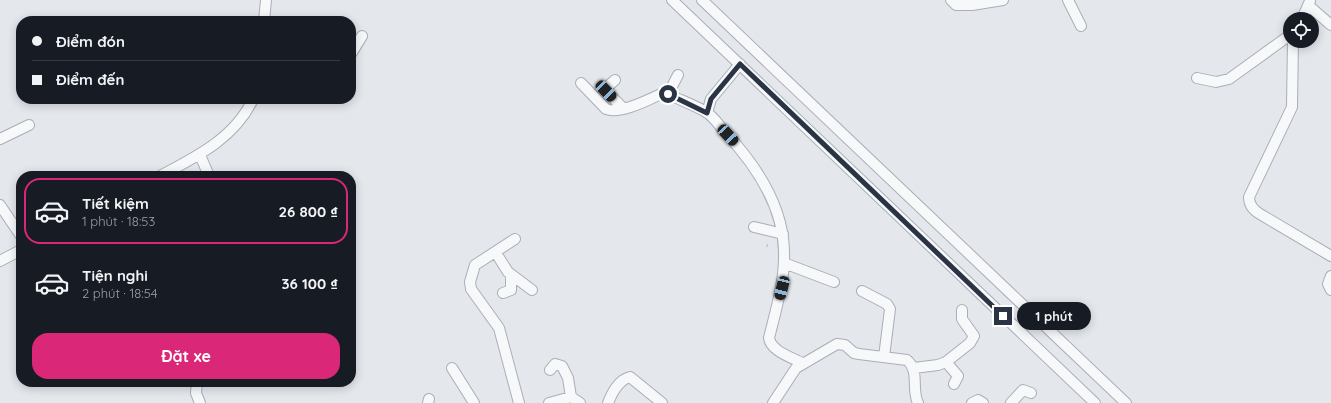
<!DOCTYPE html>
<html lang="vi">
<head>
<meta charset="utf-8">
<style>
  body { margin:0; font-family:Quicksand,sans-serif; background:#20242c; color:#f1f3f6; height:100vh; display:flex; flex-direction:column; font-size:15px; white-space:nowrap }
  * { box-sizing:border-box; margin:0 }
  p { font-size:13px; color:#9ea1a6 }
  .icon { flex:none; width:22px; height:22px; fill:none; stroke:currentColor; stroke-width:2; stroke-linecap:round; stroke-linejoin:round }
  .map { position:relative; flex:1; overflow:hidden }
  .sheet { position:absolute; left:16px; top:171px; width:340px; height:216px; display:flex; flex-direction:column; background:#171b24; border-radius:16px; box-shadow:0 2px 10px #0003 }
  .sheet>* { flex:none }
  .guide { position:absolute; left:16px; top:16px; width:340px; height:88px; border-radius:16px; box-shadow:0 2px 10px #0003; display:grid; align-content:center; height:88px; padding:0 16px; background:#171b24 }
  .tools { position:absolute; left:1283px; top:12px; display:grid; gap:8px }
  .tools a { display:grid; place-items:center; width:36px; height:36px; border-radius:50%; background:#171b24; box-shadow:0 2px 10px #0003; font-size:20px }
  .end { position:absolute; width:18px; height:18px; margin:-9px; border:5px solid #2b3445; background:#fff; box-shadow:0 0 0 2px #fff }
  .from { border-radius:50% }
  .bubble { position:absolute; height:28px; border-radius:14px; background:#171b24; box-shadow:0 2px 10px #0003; font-size:13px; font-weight:800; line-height:28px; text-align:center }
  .car { position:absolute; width:12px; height:24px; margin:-12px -6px; border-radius:5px; box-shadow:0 0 3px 1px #0007; background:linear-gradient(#222 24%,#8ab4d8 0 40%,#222 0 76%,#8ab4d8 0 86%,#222 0) }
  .guide b { display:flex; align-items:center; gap:14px; height:38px; font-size:15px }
  .guide b+b { border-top:1px solid #363941 }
  .guide i { width:10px; height:10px; background:#f1f3f6 }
  ul { padding:7px 0 0; list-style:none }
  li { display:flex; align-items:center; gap:12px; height:66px; margin:0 8px 6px; padding:0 8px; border:2px solid transparent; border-radius:16px }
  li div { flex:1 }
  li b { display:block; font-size:15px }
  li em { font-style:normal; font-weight:800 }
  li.selected { border-color:#db2777 }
  li>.icon { width:36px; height:36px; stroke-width:1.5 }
  .action { display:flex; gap:8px; margin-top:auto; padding:8px 16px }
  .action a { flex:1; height:46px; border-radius:16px; background:#db2777; color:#fff; font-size:16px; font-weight:800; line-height:46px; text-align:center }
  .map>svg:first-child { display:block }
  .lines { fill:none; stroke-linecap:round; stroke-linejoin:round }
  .minor-casing { stroke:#a9aeb7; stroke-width:12 }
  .path { stroke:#c2c5cb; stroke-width:1.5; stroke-dasharray:3 3; stroke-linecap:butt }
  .minor { stroke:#f7f8fa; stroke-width:10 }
  .route { stroke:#2b3445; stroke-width:5 }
</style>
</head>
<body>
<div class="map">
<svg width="1331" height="403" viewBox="0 0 1331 403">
  <rect width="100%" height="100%" fill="#e4e7ec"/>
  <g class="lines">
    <!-- minor casing -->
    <g class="minor-casing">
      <path id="minor" d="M672 0 1095 403
        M702 0 1126 403
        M951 0 956 5H972L1003 0
        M1068 0 1081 26
        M1309 6 1331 25
        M1302 19 1310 1
        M264 21 266 0
        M1293 41 1292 107 1249 197C1249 205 1253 210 1260 214L1331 256
        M351 54 362 36
        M1197 78 1216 82 1229 79 1290 35
        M615 80 606 88V91L624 109
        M581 83 606 109C620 115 650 99 663 93L668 94C680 100 694 105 706 112 713 116 719 125 725 132 755 164 783 205 784 251 785 281 776 309 769 338 771 351 791 357 802 363
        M668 94 678 75
        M707 113 711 99 740 64
        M0 139 29 125
        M200 155 209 176
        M160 176C196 157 235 138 253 99
        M0 205 21 236
        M754 227 783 234
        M515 239 475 265 470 282 471 289 499 328 519 403
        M496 253 508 272 532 290
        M0 261 21 250
        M784 263 834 282
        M1331 276 1328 284 1331 290
        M862 291 887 304 890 309 884 357
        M503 293 511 290V275
        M946 362 958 376 954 384
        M452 368 474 403
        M914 368 938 365 946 362 970 343 974 336 962 319V310
        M550 370 555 364 562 366 568 378 571 397
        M197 382 196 393 200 403
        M428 403 429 399
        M549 403 571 397 580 403
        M608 403C612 393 618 380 630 377L662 403
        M773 403 796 368 837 344 845 345 854 353 859 354 907 360C920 371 911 389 918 403
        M972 403 978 400 983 403
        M1011 403 1023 390 1031 393"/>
    </g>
    <!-- path -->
    <path class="path" d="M767 247 768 241"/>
    <!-- minor -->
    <use href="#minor" class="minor"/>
  </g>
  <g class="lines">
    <!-- route -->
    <path class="route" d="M668 94 707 113 711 99 740 64 1003 316"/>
  </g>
</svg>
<div class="tools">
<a><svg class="icon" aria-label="locate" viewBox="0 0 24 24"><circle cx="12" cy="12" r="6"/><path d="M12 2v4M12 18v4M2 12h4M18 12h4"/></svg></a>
</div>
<i class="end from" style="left:668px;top:94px"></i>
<i class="end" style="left:1003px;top:316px"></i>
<div class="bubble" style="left:1017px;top:302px;width:74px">1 phút</div>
<i class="car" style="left:606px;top:91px;rotate:136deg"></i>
<i class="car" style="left:728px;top:135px;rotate:137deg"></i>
<i class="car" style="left:782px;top:288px;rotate:194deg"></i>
<div class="guide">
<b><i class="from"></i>Điểm đón</b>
<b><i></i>Điểm đến</b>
</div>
<section class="sheet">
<ul>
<li class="selected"><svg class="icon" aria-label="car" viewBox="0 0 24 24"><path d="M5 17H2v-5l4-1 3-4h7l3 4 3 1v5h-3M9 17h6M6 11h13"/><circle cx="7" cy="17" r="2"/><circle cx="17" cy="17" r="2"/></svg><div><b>Tiết kiệm</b><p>1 phút · 18:53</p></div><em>26 800 ₫</em></li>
<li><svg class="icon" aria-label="car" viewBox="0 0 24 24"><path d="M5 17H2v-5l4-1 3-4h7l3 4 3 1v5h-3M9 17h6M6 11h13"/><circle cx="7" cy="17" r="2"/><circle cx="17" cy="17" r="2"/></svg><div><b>Tiện nghi</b><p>2 phút · 18:54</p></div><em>36 100 ₫</em></li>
</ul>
<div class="action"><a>Đặt xe</a></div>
</section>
</div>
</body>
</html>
